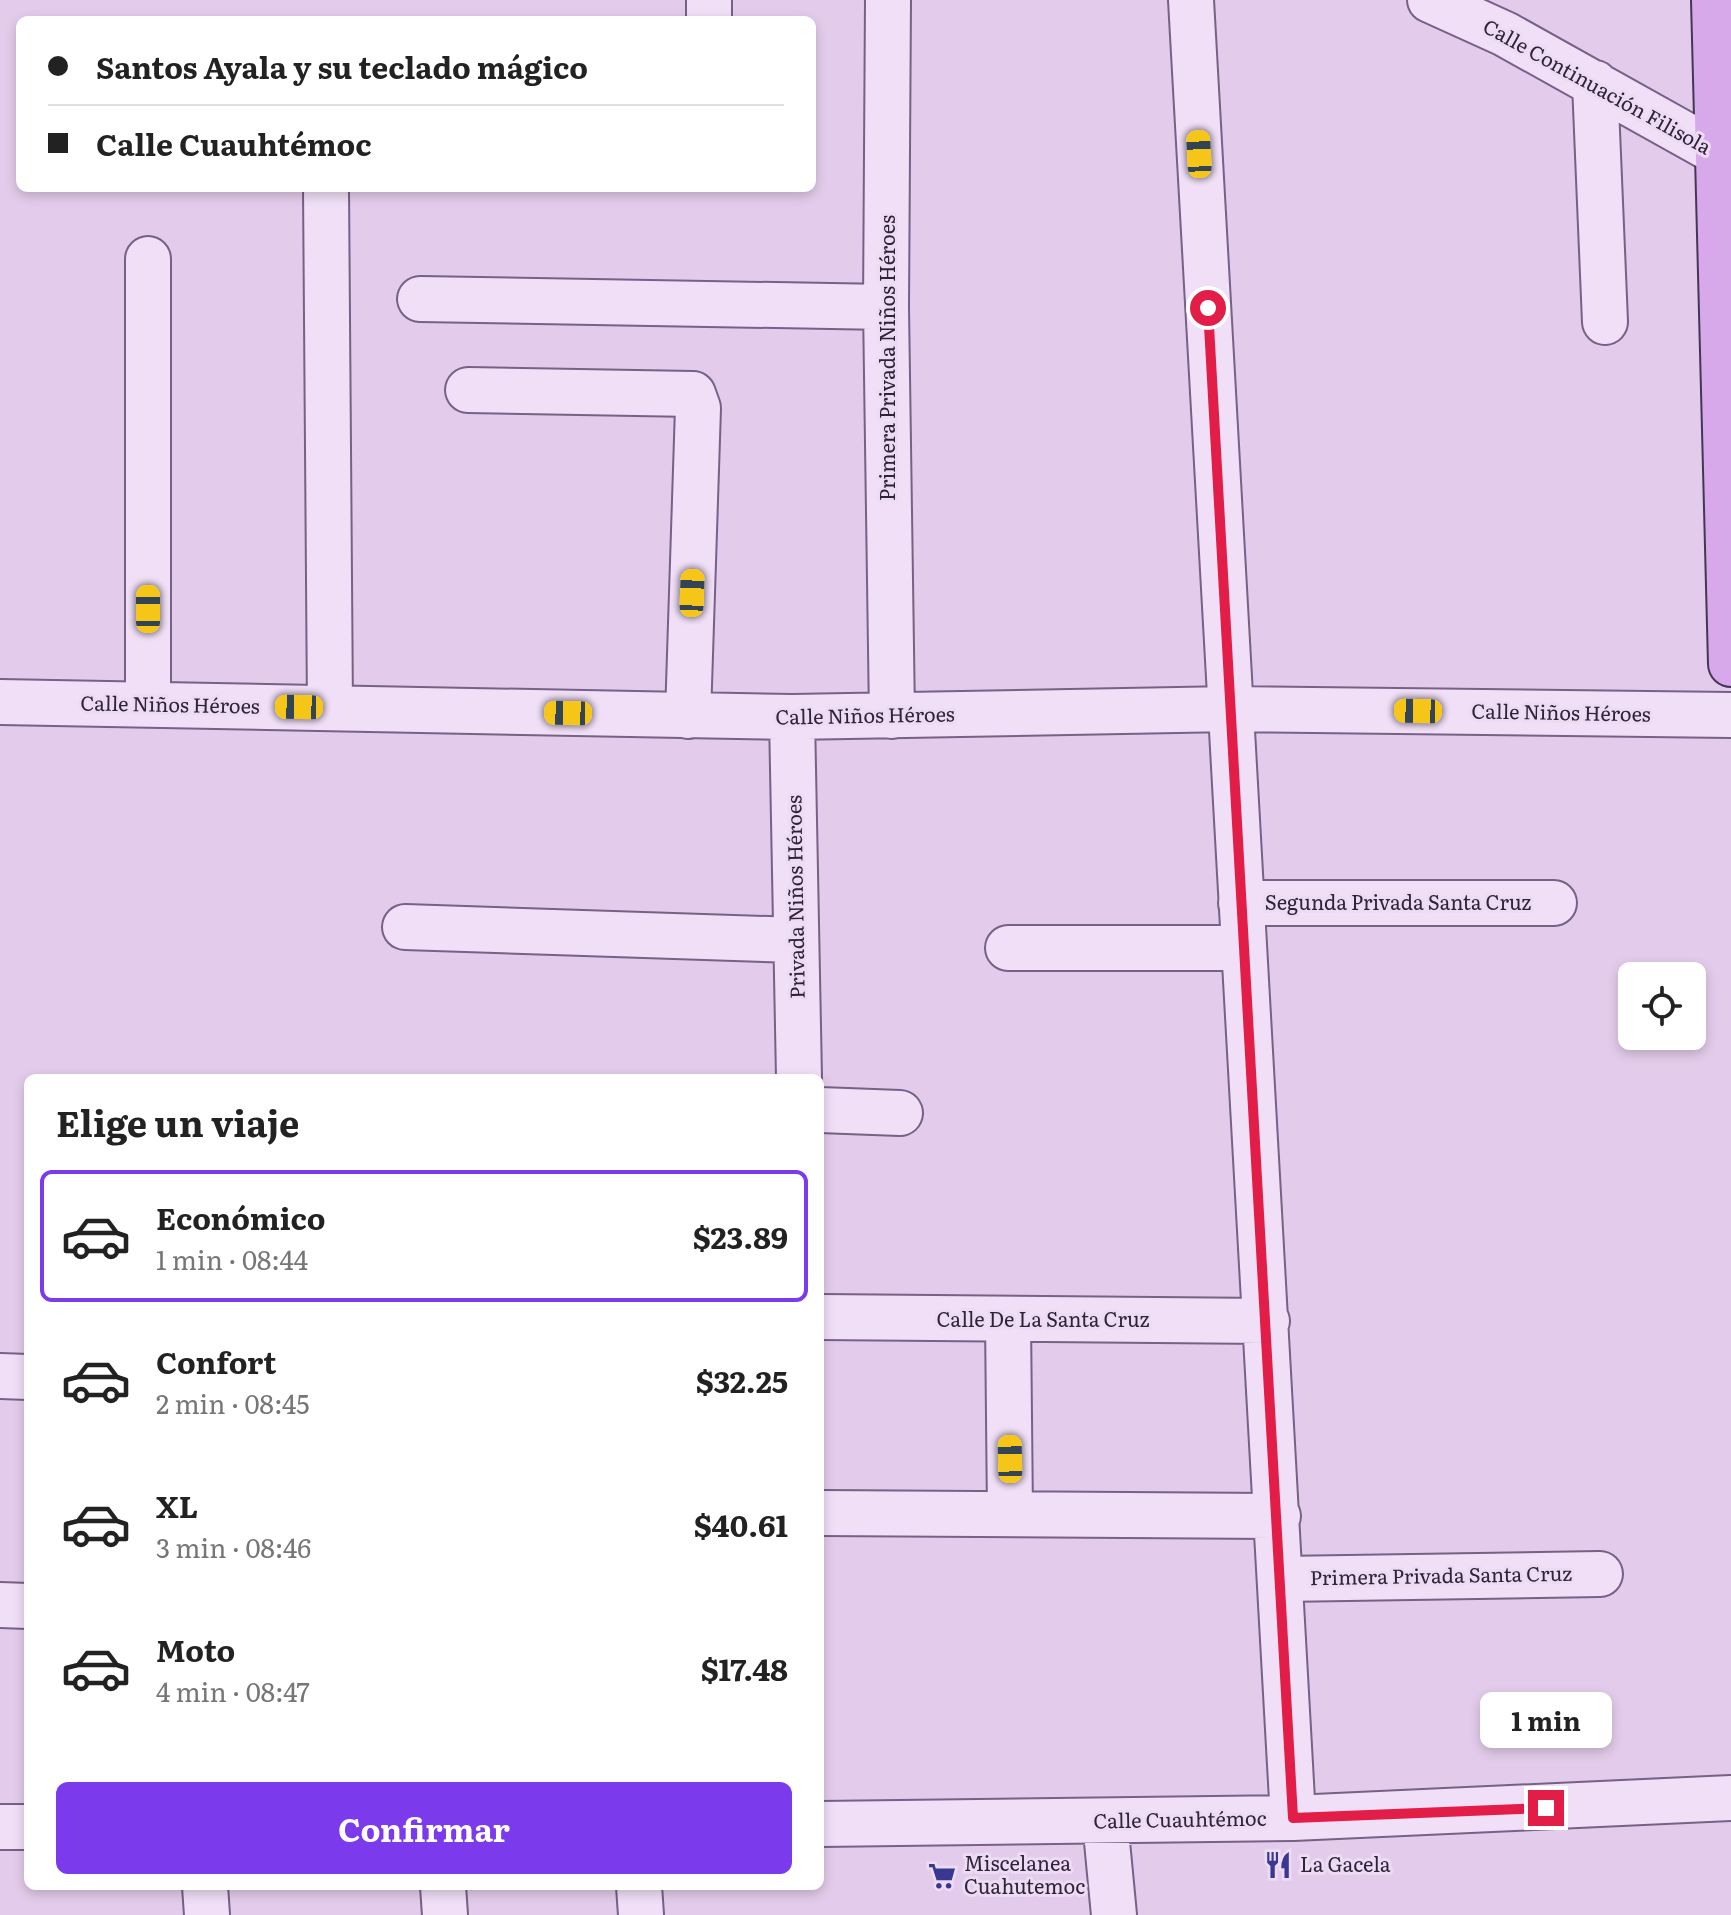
<!DOCTYPE html>
<html lang="es">
<head>
<meta charset="utf-8">
<style>
  body { margin:0; font-family:Literata,serif; background:#f2f2f2; color:#222; height:100vh; display:flex; flex-direction:column; font-size:30px; white-space:nowrap }
  * { box-sizing:border-box; margin:0 }
  p { font-size:26px; color:#767676 }
  .icon { flex:none; width:44px; height:44px; fill:none; stroke:currentColor; stroke-width:2; stroke-linecap:round; stroke-linejoin:round }
  .map { position:relative; flex:1; overflow:hidden }
  .panel { position:absolute; left:24px; top:1074px; width:800px; height:816px; display:flex; flex-direction:column; background:#fff; border-radius:12px; box-shadow:0 4px 12px #0003 }
  .panel>* { flex:none }
  .top-card { position:absolute; left:16px; top:16px; width:800px; height:176px; border-radius:12px; box-shadow:0 4px 12px #0003; display:grid; align-content:center; height:176px; padding:0 32px; background:#fff }
  .buttons { position:absolute; left:1618px; top:962px; display:grid; gap:16px }
  .buttons a { display:grid; place-items:center; width:88px; height:88px; border-radius:12px; background:#fff; box-shadow:0 4px 12px #0003; font-size:40px }
  .end { position:absolute; width:36px; height:36px; margin:-18px; border:10px solid #e11d48; background:#fff; box-shadow:0 0 0 4px #fff }
  .from { border-radius:50% }
  .bubble { position:absolute; height:56px; border-radius:12px; background:#fff; box-shadow:0 4px 12px #0003; font-size:26px; font-weight:700; line-height:56px; text-align:center }
  .car { position:absolute; width:24px; height:48px; margin:-24px -12px; border-radius:10px; box-shadow:0 0 6px 2px #0007; background:linear-gradient(#f5c518 24%,#345 0 40%,#f5c518 0 76%,#345 0 86%,#f5c518 0) }
  .top-card b { display:flex; align-items:center; gap:28px; height:76px; font-size:30px }
  .top-card b+b { border-top:2px solid #e0e0e0 }
  .top-card i { width:20px; height:20px; background:#222 }
  ul { padding:0; list-style:none }
  li { display:flex; align-items:center; gap:24px; height:132px; margin:0 16px 12px; padding:0 16px; border:4px solid transparent; border-radius:12px }
  li div { flex:1 }
  li b { display:block; font-size:30px }
  li em { font-style:normal; font-weight:700 }
  li.selected { border-color:#7c3aed }
  li>.icon { width:72px; height:72px; stroke-width:1.5 }
  h2 { padding:0 32px; font-size:36px; line-height:96px }
  .cta { display:flex; gap:16px; margin-top:auto; padding:16px 32px }
  .cta a { flex:1; height:92px; border-radius:12px; background:#7c3aed; color:#fff; font-size:32px; font-weight:700; line-height:92px; text-align:center }
  .map>svg:first-child { display:block }
  .lines { fill:none; stroke-linecap:round; stroke-linejoin:round }
  .minor-casing { stroke:#766187; stroke-width:48 }
  .major-casing { stroke:#453556; stroke-width:48 }
  .minor { stroke:#f0dff7; stroke-width:44 }
  .major { stroke:#d7a9ea; stroke-width:44 }
  .route { stroke:#e11d48; stroke-width:10 }
  .labels { text-anchor:middle; stroke-width:6; stroke-linejoin:round; paint-order:stroke }
  .street-label { font-size:20px; fill:#2e2339; stroke:#eddbf3 }
  .poi-label { font-size:20px; fill:#2e2339; stroke:#eddbf3; text-anchor:start }
</style>
</head>
<body>
<div class="map">
<svg width="1731" height="1915" viewBox="0 0 1731 1915">
  <rect width="100%" height="100%" fill="#e3cceb"/>
  <g class="lines">
    <!-- minor casing -->
    <g class="minor-casing">
      <path id="minor" d="M888 0 886 307 892 716
        M1191 0 1293 1818
        M1430 0 1505 34 1720 154
        M709 20V0
        M1595 83 1605 322
        M326 188 330 708
        M148 259V704
        M420 299 886 307
        M468 390 693 394 698 408 688 716
        M0 702 792 717 1231 709 1731 715
        M792 717 799 1078
        M1241 903H1554
        M405 927 796 940
        M1008 948H1243
        M820 1110 900 1113
        M820 1317 1267 1321
        M1008 1320 1010 1514
        M0 1376 28 1377
        M820 1513 1278 1516
        M1282 1579 1600 1574
        M0 1605 28 1606
        M1105 1821 1114 1915
        M820 1824 1293 1818 1731 1798
        M0 1827H28
        M205 1886 207 1915
        M443 1886 445 1915
        M639 1886 641 1915"/>
    </g>
    <!-- major casing -->
    <g class="major-casing">
      <path id="major" d="M1714 0 1731 664"/>
    </g>
    <!-- minor -->
    <use href="#minor" class="minor"/>
    <!-- major -->
    <use href="#major" class="major"/>
  </g>
  <g class="lines">
    <!-- route -->
    <path class="route" d="M1208 308 1293 1818 1546 1808"/>
  </g>
  <!-- icons -->
  <defs>
    <g id="restaurant-bare" transform="scale(2.16)"><path d="M-5-6h1v4h1v-4h1v4h1v-4h1v5L-1.5 .5V6h-2V.5L-5-1ZM5-6V6H3V1.5H1.5Q1.5-4 5-6Z" fill="#383791" stroke="#eddbf3" stroke-width="2.5" paint-order="stroke"/></g>
    <g id="supermarket-bare" transform="scale(2.16)"><path d="M-6-5.5h2.5l.6 2H6L4.5 2H-2.5L-4.4-4H-6ZM-1.5 3.2a1.3 1.3 0 1 0 .1 0ZM3 3.2a1.3 1.3 0 1 0 .1 0Z" fill="#383791" stroke="#eddbf3" stroke-width="2.5" paint-order="stroke"/></g>
  </defs>
  <g fill-rule="evenodd">
    <use href="#restaurant-bare" x="1278" y="1865"/>
    <use href="#supermarket-bare" x="942" y="1876"/>
  </g>
  <g class="labels">
    <!-- street labels -->
    <g class="street-label">
      <text transform="translate(1597 87) rotate(29)" y="7">Calle Continuación Filisola</text>
      <text transform="translate(888 358) rotate(-90)" y="7">Primera Privada Niños Héroes</text>
      <text transform="translate(170 705) rotate(1)" y="7">Calle Niños Héroes</text>
      <text transform="translate(1561 713) rotate(1)" y="7">Calle Niños Héroes</text>
      <text transform="translate(865 716) rotate(-1)" y="7">Calle Niños Héroes</text>
      <text transform="translate(796 897) rotate(-91)" y="7">Privada Niños Héroes</text>
      <text x="1398" y="910">Segunda Privada Santa Cruz</text>
      <text x="1043" y="1327">Calle De La Santa Cruz</text>
      <text transform="translate(1441 1576) rotate(-1)" y="7">Primera Privada Santa Cruz</text>
      <text transform="translate(1180 1820) rotate(-1)" y="7">Calle Cuauhtémoc</text>
    </g>
    <!-- poi labels -->
    <g class="poi-label">
      <text x="964" y="1871">Miscelanea<tspan x="964" dy="23">Cuahutemoc</tspan></text>
      <text x="1300" y="1872">La Gacela</text>
    </g>
  </g>
</svg>
<div class="buttons">
<a><svg class="icon" aria-label="locate" viewBox="0 0 24 24"><circle cx="12" cy="12" r="6"/><path d="M12 2v4M12 18v4M2 12h4M18 12h4"/></svg></a>
</div>
<i class="end from" style="left:1208px;top:308px"></i>
<i class="end" style="left:1546px;top:1808px"></i>
<div class="bubble" style="left:1480px;top:1692px;width:132px">1 min</div>
<i class="car" style="left:1199px;top:154px;rotate:357deg"></i>
<i class="car" style="left:692px;top:593px;rotate:2deg"></i>
<i class="car" style="left:148px;top:609px;rotate:0deg"></i>
<i class="car" style="left:299px;top:707px;rotate:271deg"></i>
<i class="car" style="left:1418px;top:711px;rotate:271deg"></i>
<i class="car" style="left:568px;top:713px;rotate:271deg"></i>
<i class="car" style="left:1010px;top:1459px;rotate:359deg"></i>
<div class="top-card">
<b><i class="from"></i>Santos Ayala y su teclado mágico</b>
<b><i></i>Calle Cuauhtémoc</b>
</div>
<section class="panel">
<h2>Elige un viaje</h2>
<ul>
<li class="selected"><svg class="icon" aria-label="car" viewBox="0 0 24 24"><path d="M5 17H2v-5l4-1 3-4h7l3 4 3 1v5h-3M9 17h6M6 11h13"/><circle cx="7" cy="17" r="2"/><circle cx="17" cy="17" r="2"/></svg><div><b>Económico</b><p>1 min · 08:44</p></div><em>$23.89</em></li>
<li><svg class="icon" aria-label="car" viewBox="0 0 24 24"><path d="M5 17H2v-5l4-1 3-4h7l3 4 3 1v5h-3M9 17h6M6 11h13"/><circle cx="7" cy="17" r="2"/><circle cx="17" cy="17" r="2"/></svg><div><b>Confort</b><p>2 min · 08:45</p></div><em>$32.25</em></li>
<li><svg class="icon" aria-label="car" viewBox="0 0 24 24"><path d="M5 17H2v-5l4-1 3-4h7l3 4 3 1v5h-3M9 17h6M6 11h13"/><circle cx="7" cy="17" r="2"/><circle cx="17" cy="17" r="2"/></svg><div><b>XL</b><p>3 min · 08:46</p></div><em>$40.61</em></li>
<li><svg class="icon" aria-label="car" viewBox="0 0 24 24"><path d="M5 17H2v-5l4-1 3-4h7l3 4 3 1v5h-3M9 17h6M6 11h13"/><circle cx="7" cy="17" r="2"/><circle cx="17" cy="17" r="2"/></svg><div><b>Moto</b><p>4 min · 08:47</p></div><em>$17.48</em></li>
</ul>
<div class="cta"><a>Confirmar</a></div>
</section>
</div>
</body>
</html>
